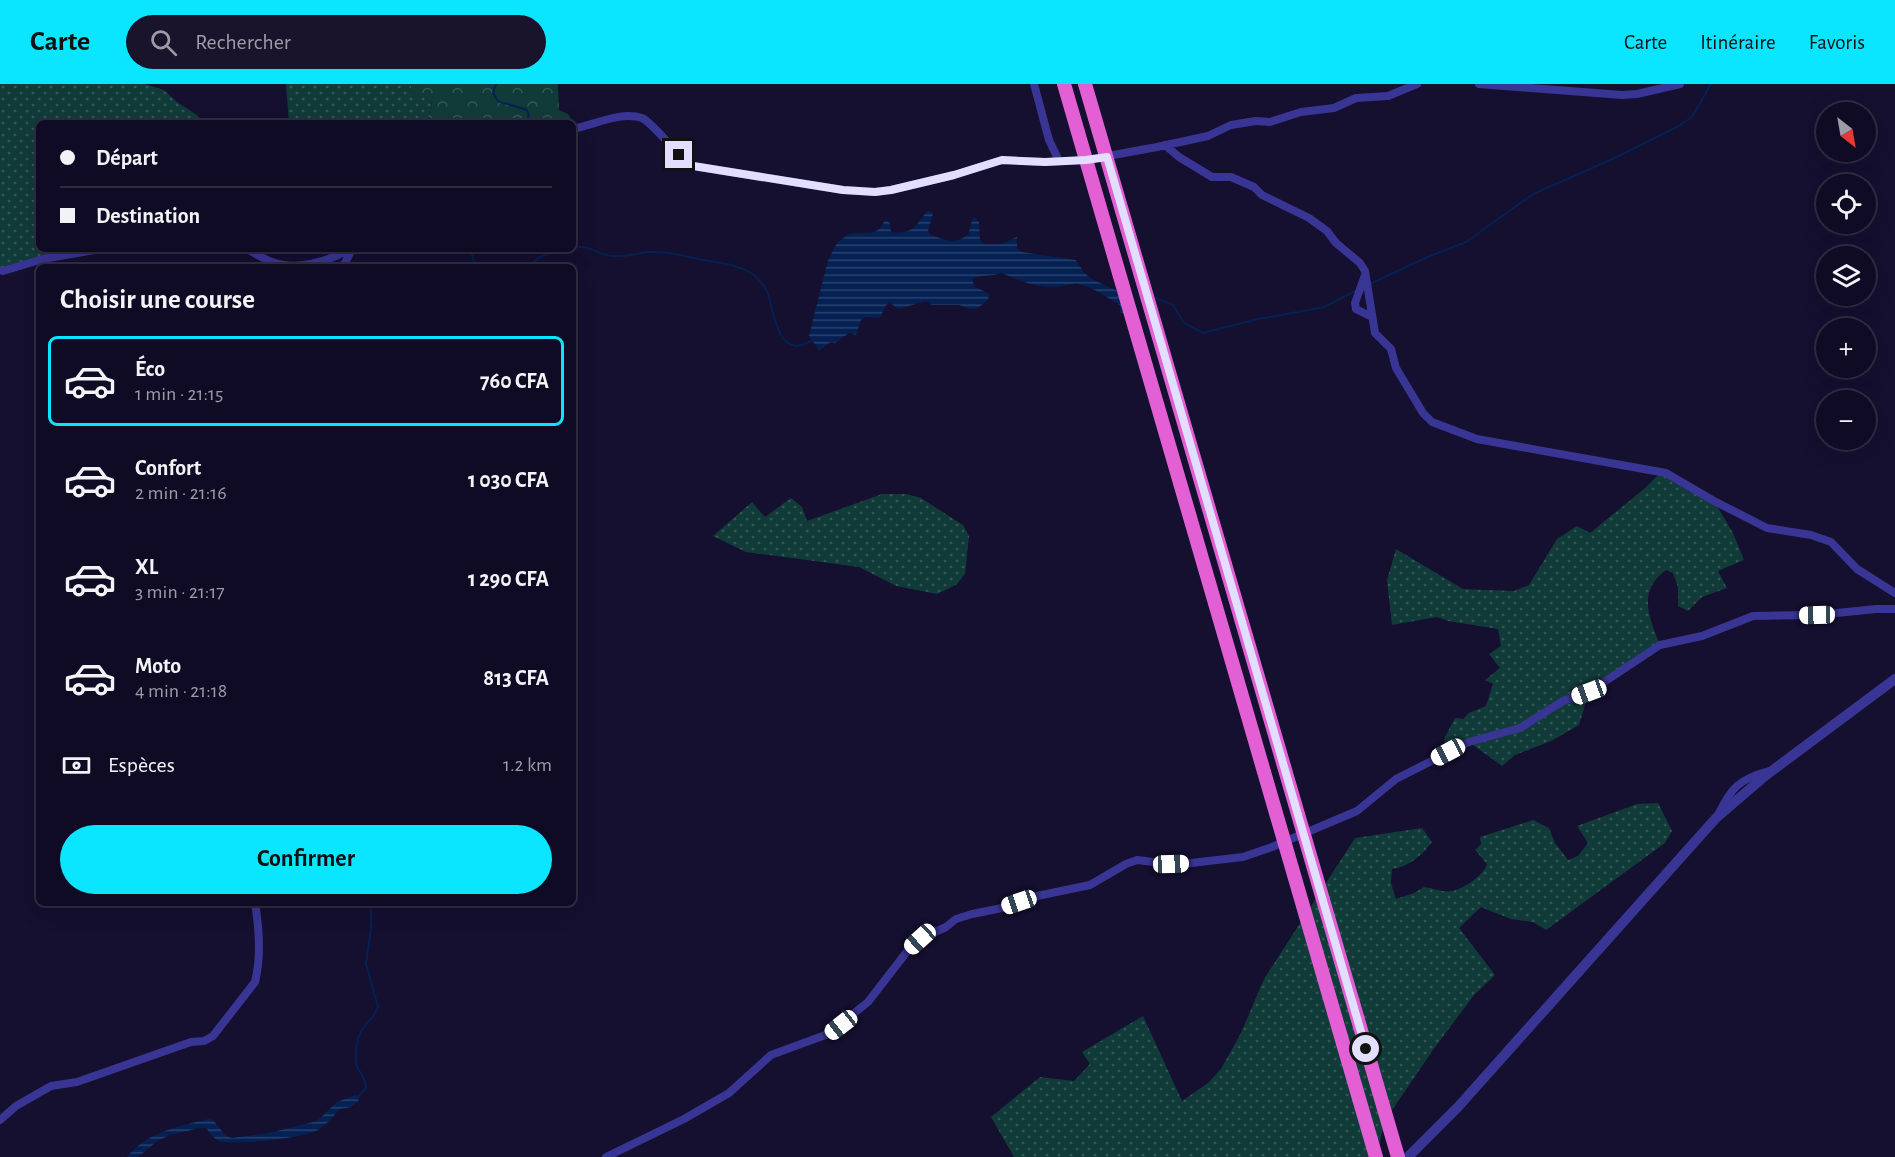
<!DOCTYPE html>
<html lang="fr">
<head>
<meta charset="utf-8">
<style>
  body { margin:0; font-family:"Alegreya Sans",sans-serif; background:#19142c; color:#f1f3f6; height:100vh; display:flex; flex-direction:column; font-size:22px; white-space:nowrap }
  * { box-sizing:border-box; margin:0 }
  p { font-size:20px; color:#9c9ba6 }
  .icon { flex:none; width:33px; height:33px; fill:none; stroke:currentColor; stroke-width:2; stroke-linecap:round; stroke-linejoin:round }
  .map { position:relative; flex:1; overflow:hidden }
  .sheet { position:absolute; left:36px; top:180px; width:540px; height:642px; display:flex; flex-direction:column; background:#100b24; border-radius:9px; box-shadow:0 6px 24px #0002,0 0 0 2px #302b41 }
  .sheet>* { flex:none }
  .top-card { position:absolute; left:36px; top:36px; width:540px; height:132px; border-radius:9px; box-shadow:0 6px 24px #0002,0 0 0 2px #302b41; display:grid; align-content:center; height:132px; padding:0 24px; background:#100b24 }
  .needle { width:39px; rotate:149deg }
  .buttons { position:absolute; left:1816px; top:18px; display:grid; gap:12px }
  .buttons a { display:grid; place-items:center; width:60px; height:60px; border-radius:50%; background:#100b24; box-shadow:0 6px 24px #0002,0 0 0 2px #302b41; font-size:30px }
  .end { position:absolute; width:27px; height:27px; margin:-14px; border:8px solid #e2deff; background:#111; box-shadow:0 0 0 3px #111 }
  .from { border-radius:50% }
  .car { position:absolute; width:18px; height:36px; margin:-18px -9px; border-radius:8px; box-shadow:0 0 4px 2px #0007; background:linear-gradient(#fff 24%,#345 0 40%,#fff 0 76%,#345 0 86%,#fff 0) }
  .top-card b { display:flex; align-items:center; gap:21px; height:57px; font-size:22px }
  .top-card b+b { border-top:2px solid #302b41 }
  .top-card i { width:15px; height:15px; background:#f1f3f6 }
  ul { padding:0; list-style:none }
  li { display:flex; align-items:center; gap:18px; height:90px; margin:0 12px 9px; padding:0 12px; border:3px solid transparent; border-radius:9px }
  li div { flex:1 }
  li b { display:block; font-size:22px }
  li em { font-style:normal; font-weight:600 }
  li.active { border-color:#0ae6ff }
  li>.icon { width:54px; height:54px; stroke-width:1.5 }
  h2 { padding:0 24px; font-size:27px; line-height:72px }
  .pay { display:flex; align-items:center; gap:15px; height:66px; padding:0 24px; font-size:22px }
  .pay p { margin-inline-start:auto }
  .button { display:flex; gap:12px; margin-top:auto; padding:12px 24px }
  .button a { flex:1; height:69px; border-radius:36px; background:#0ae6ff; color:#111; font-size:24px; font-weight:600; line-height:69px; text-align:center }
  header { display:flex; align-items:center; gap:36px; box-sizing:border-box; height:84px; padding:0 30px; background:#0ae6ff; color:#111 }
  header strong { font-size:28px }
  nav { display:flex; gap:33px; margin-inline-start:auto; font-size:21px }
  .search { width:420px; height:54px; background:#19142c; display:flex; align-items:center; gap:15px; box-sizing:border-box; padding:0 21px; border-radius:33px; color:#9c9ba6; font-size:22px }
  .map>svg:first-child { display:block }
  .grass { fill:url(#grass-dots) }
  .forest { fill:url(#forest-crowns) }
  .water { fill:url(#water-rules) }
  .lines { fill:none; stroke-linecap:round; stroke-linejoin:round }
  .stream { stroke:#052153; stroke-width:2 }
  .minor { stroke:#393594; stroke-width:8 }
  .tertiary { stroke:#393594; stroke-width:10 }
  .trunk { stroke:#e25fd4; stroke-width:14 }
  .route { stroke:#e2deff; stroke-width:8 }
</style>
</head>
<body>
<header>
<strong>Carte</strong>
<div class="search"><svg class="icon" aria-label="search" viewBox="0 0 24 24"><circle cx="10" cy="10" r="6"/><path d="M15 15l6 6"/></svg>Rechercher</div>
<nav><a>Carte</a><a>Itinéraire</a><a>Favoris</a></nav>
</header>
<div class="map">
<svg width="1895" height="1073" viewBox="0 0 1895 1073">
  <defs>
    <pattern id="grass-dots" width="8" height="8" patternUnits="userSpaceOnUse" patternTransform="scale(1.5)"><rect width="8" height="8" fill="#113b39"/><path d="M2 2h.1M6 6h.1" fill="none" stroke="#335757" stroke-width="1.8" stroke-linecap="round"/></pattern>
    <pattern id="forest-crowns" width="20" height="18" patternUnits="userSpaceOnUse" patternTransform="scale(1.5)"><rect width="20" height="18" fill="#113b39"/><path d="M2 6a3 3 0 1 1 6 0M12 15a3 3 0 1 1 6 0" fill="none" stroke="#335757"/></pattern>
    <pattern id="water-rules" width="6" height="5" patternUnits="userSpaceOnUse" patternTransform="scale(1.5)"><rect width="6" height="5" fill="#052153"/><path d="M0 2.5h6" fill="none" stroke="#29416d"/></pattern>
  </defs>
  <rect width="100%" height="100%" fill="#150f30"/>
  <!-- grass -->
  <path class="grass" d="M0 0H145L164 6 177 18 197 31 204 39H39V165H100L0 186Z
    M286 0H412L410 7 432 18 427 39H289Z
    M1661 388 1714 417 1733 449 1744 476 1718 487 1727 504 1702 513 1688 527 1678 522V503L1673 489 1666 486C1637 507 1649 533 1660 561L1589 608 1579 641 1551 657 1515 671 1502 682 1469 658 1448 668 1444 655 1455 634 1463 635 1469 629 1486 622 1493 600 1485 596 1500 584 1489 570 1501 562 1498 545 1448 537 1437 533 1392 541 1387 496 1396 465 1463 505 1514 507 1529 501 1557 455 1577 442 1590 449 1644 405Z
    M882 410H906L921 414 963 441 969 452 965 490 956 501 937 510 896 502 859 483 746 468 713 452 752 418 765 433 791 414 802 423 807 437Z
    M1658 719 1672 747 1665 759 1546 846 1533 838 1511 835 1481 823 1459 844 1495 891 1474 911 1433 966 1384 1038 1377 1073H1014L991 1033 1040 993 1074 997 1090 980 1082 968 1143 932 1182 1017 1208 999 1221 985 1241 949 1264 895 1355 754 1422 744 1432 758C1422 771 1409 783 1392 785L1391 799 1396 815 1414 809 1424 803C1432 804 1445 809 1453 807 1465 804 1484 791 1487 780L1475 766 1481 760 1480 753 1533 736 1549 744 1555 759 1568 776 1578 772 1588 759 1577 742 1637 720Z"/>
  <!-- forest -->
  <path class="forest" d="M412 0H558L559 26 568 30 577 45H573V39H427L432 18 410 7Z"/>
  <!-- water -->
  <path class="water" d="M928 126 933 129 928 147 930 151C947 155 951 162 968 151L973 133 979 138 980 156 983 160H1001L1017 153V164L1022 168 1076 176C1080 182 1083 188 1088 192 1104 204 1133 207 1138 228L1128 231 1120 228V221C1107 214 1094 203 1078 200 1070 199 1063 203 1055 203 1034 203 1021 197 1001 189 991 193 982 190 972 195L974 202 989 210 988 216 978 224 970 225 959 221H932L926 217 899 225 890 219 886 221 880 234 865 233 861 236 856 251 849 249 835 259 831 258 819 266 809 252 828 176 837 159 850 149C865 148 879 154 885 135L890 139 891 148C913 151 916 141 928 126Z
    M355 1011 359 1013 358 1018 351 1023 340 1025C333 1033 325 1042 316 1047 302 1054 232 1062 219 1057 213 1054 209 1048 206 1044H200L170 1051 156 1058 138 1073H127C147 1048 179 1042 209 1035L214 1037 226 1052 232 1054 269 1049 317 1037 337 1018Z"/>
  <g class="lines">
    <!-- stream -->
    <path class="stream" d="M496 0 493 9 498 17 527 26 529 32 525 39
      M573 163C591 161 598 171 612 172 625 173 637 169 649 168 668 167 684 172 703 176 722 179 739 180 755 192 760 196 766 204 768 210 775 233 779 279 814 255
      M471 165 475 183
      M527 183 540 173 561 165
      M1370 200 1425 174 1466 158 1533 110 1617 73 1677 43 1692 33 1711 0
      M1156 214 1173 221 1184 239 1203 249 1259 235 1324 223 1357 206
      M357 1014 366 1004C365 989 357 989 356 978 355 969 357 953 362 946 367 938 375 932 378 923L366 880 371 843V819"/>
    <!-- minor -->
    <path class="minor" d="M1034 0 1049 56 1059 77
      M1479 0 1622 11 1637 10 1680 0
      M573 45C593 41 621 27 642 34 651 38 680 72 687 81L843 106 875 108 891 106 954 91 1002 76 1045 78 1086 76 1157 63 1208 52 1231 41 1256 37 1270 38 1301 28 1334 24 1356 14 1388 12 1417 0
      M1165 61 1179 73 1212 93H1231L1254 103 1262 111 1309 134 1327 147 1336 159 1360 179 1365 187 1375 249 1391 265 1396 284 1423 329 1432 338 1477 355 1666 389 1714 417 1767 444 1811 451 1831 458 1857 485 1895 509
      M153 165H154
      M247 165C255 169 263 175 272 178 296 187 328 178 349 165
      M343 183 352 165
      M0 186 3 187 43 175 100 165
      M1365 191 1355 219 1356 225 1372 233
      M1718 731C1731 704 1739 695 1769 687
      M0 1036 16 1022 51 1002 77 998 191 958 204 957 213 952 255 898C261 874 259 843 255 819
      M606 1073 684 1035 729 1009 771 971 828 950 868 918 909 865 920 855 946 843 956 835 972 830 1002 824 1037 812 1090 801 1126 780 1137 776 1171 780 1191 779 1243 773 1272 763 1357 727 1396 695 1469 658 1520 644 1563 617 1589 608 1660 561 1702 552 1753 532 1817 531 1876 525H1895"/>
    <!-- tertiary -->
    <path class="tertiary" d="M1408 1073 1458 1023 1716 734 1765 692 1895 595"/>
    <!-- trunk -->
    <path class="trunk" d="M1064 0 1376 1073
      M1085 0 1398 1073"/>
  </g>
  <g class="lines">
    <!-- route -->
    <path class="route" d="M679 71 687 81 843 106 875 108 891 106 954 91 1002 76 1045 78 1086 76 1107 73 1366 965"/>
  </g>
</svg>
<div class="buttons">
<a><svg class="needle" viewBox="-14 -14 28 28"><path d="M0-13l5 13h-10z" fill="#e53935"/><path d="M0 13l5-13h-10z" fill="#9c9ba6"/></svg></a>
<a><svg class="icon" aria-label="locate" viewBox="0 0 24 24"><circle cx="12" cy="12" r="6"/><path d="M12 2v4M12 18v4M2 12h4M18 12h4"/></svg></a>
<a><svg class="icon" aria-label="layers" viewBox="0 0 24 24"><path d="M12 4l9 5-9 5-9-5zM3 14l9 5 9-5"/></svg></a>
<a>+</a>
<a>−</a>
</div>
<i class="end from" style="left:1366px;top:965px"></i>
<i class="end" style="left:679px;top:71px"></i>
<i class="car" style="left:1817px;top:531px;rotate:269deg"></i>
<i class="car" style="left:1589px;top:608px;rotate:250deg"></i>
<i class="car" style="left:1448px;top:668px;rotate:242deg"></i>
<i class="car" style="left:1171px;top:780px;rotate:88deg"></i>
<i class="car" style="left:1019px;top:818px;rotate:251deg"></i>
<i class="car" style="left:920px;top:855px;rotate:228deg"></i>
<i class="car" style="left:841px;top:941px;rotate:232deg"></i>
<div class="top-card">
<b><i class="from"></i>Départ</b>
<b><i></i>Destination</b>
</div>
<section class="sheet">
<h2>Choisir une course</h2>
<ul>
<li class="active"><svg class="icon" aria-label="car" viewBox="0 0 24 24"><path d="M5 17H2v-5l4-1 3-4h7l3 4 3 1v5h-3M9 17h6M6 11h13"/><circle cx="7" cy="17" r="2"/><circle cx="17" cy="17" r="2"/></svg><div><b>Éco</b><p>1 min · 21:15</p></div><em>760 CFA</em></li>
<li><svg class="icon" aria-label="car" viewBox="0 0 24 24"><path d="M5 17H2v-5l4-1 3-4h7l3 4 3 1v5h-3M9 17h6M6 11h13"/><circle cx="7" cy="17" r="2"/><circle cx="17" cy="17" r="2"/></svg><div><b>Confort</b><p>2 min · 21:16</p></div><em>1 030 CFA</em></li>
<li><svg class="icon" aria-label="car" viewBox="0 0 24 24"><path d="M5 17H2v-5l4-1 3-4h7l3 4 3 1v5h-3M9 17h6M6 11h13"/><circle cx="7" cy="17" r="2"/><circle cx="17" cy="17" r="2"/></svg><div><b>XL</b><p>3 min · 21:17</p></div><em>1 290 CFA</em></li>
<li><svg class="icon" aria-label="car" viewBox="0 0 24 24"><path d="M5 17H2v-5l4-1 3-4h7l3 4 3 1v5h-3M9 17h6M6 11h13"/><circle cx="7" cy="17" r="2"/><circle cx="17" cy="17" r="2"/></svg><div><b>Moto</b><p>4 min · 21:18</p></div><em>813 CFA</em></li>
</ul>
<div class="pay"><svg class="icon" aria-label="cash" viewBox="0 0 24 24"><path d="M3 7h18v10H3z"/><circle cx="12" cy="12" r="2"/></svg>Espèces<p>1.2 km</p></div>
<div class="button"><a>Confirmer</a></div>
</section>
</div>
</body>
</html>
